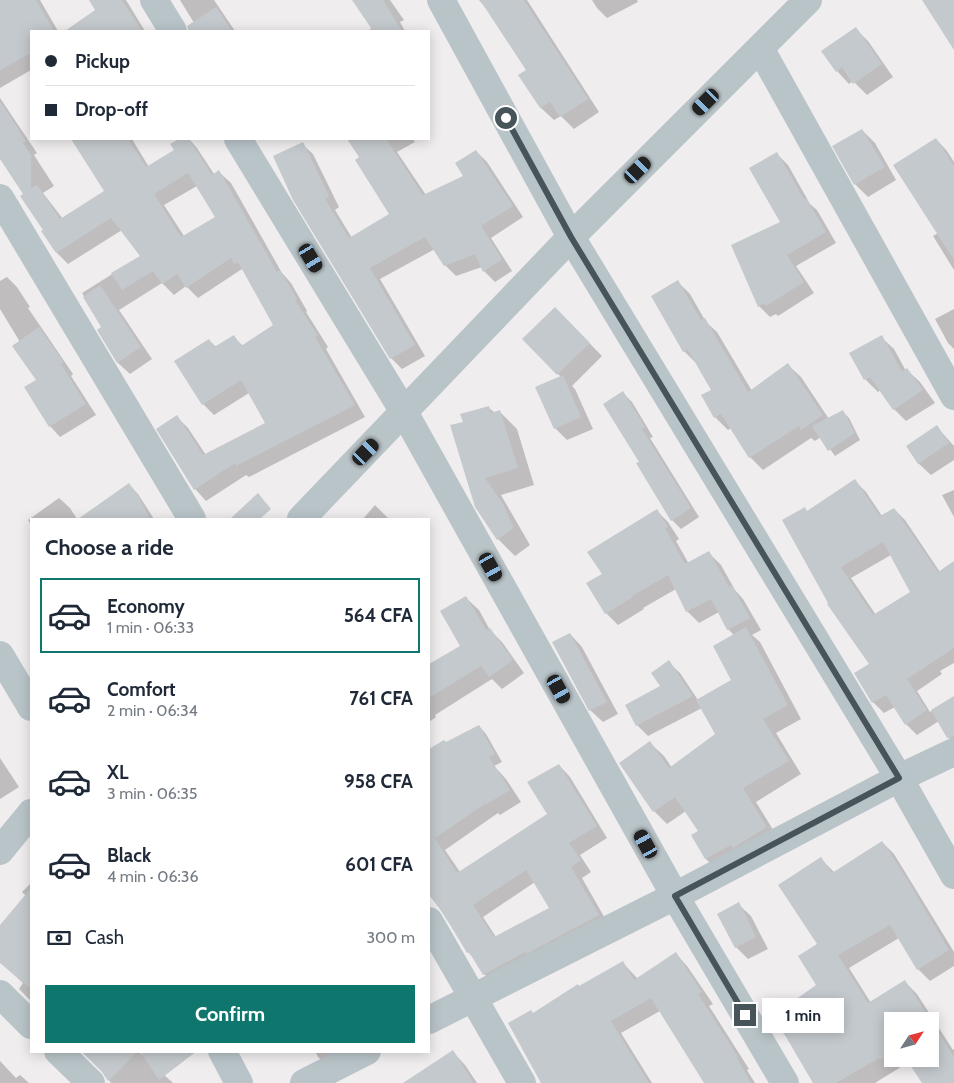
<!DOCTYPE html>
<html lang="en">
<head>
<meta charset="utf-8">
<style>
  body { margin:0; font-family:Cabin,sans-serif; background:#f2f2f3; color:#1f2937; height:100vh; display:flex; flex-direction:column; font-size:19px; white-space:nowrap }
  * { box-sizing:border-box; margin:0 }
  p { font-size:16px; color:#747a83 }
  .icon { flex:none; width:28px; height:28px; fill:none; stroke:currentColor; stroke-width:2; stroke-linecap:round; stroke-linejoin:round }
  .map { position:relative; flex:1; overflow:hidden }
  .details { position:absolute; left:30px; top:518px; width:400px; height:535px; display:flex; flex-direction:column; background:#fff; border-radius:0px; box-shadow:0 2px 12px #0003 }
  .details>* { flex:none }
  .banner { position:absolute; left:30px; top:30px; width:400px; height:110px; border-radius:0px; box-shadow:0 2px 12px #0003; display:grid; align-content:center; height:110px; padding:0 15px; background:#fff }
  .needle { width:32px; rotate:54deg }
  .controls { position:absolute; left:884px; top:1012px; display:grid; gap:10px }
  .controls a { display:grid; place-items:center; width:55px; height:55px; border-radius:0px; background:#fff; box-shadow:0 2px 12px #0003; font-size:25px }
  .end { position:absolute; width:22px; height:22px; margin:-11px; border:6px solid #475459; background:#fff; box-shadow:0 0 0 2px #fff }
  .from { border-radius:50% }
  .bubble { position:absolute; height:35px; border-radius:0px; background:#fff; box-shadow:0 2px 12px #0003; font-size:16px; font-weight:800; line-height:35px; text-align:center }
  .car { position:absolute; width:15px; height:30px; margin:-15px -8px; border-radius:6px; box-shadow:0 0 4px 1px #0007; background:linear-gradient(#222 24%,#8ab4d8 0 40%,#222 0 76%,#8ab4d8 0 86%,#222 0) }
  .banner b { display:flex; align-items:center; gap:18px; height:48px; font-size:19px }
  .banner b+b { border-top:1px solid #e0e1e3 }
  .banner i { width:12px; height:12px; background:#1f2937 }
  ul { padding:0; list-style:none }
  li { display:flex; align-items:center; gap:15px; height:75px; margin:0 10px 8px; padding:0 5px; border:2px solid transparent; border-radius:0px }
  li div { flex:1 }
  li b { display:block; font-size:19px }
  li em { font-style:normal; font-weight:800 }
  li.on { border-color:#0f766e }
  li>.icon { width:45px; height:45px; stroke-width:1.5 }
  h2 { padding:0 15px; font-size:22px; line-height:60px }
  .pay { display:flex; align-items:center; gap:12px; height:55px; padding:0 15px; font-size:19px }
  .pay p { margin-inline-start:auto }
  .button { display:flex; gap:10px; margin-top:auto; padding:10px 15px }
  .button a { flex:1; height:58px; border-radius:0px; background:#0f766e; color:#fff; font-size:20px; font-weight:800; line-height:58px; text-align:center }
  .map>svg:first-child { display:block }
  .shadow { fill:#0003; fill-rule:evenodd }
  .building { fill:#c4c9cd; fill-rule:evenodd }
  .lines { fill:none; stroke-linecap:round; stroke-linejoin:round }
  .street { stroke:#b9c4c9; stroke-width:28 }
  .route { stroke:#475459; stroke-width:6 }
</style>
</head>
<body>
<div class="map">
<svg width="954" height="1083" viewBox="0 0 954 1083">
  <rect width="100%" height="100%" fill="#f0edee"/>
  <!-- shadow -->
  <path class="shadow" d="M0 0H40L58 31H31V70L0 88Z
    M90 0H126L145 31H67L97 11Z
    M180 0H214L235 31H199Z
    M356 0H390L404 20 400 22 405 31H367L373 28Z
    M479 0H527L599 112 574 129 561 116 554 120 541 108 520 75 527 71 491 14Z
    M592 0H637L638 2 607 18 597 8Z
    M856 29 868 41 893 77 867 95 853 81 849 84 837 71Z
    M0 98 37 153 34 155 54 186 43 193 63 219 106 191 74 140 76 139H132L149 167 176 150 172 145 182 139H189L197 148 214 174 219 172 231 183 282 273 291 283 307 311 306 312 328 347 326 349 365 417 249 477 246 475 206 501 195 489 177 417 188 428 206 455 267 424 249 393 214 415 203 404 209 340 216 347 234 337 243 346 275 325 246 274 242 269 198 298 186 286 174 295 162 283 119 310 152 359 130 374 118 363 99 330 103 328 82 293 141 256 122 230 68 264 57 253 26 193 0 156ZM197 186 216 218 184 236 164 205Z
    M862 130 875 143 896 180 868 197 855 184Z
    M348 139H413L415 142 397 152 426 195 465 176 476 151 487 162 523 217 491 238 512 271 495 282 484 271 482 267 456 276 445 265 435 249 380 279 425 356 402 369 391 358 294 199 302 144 313 154 339 207 335 210 352 238 390 215 361 158Z
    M936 139 947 151 954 162V270L933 236 938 233Z
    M777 154 788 165 810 204 817 210 836 243 796 266 814 293 778 316 776 314 770 317 759 306 782 223Z
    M7 277 17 287 30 307 28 308 73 374 71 376 96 415 60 437 50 426 37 380 20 342 0 309V281Z
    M678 282 690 294 706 322 717 332 752 391 788 365 801 377 829 419 843 412 849 418 860 440 835 456 821 437 815 441 811 438 763 470 750 457 731 428 728 430 715 417 712 390 697 364 684 351Z
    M555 308 602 356 572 386 575 389 593 429 567 440 555 428 561 377 524 339Z
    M954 309V349L948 343 935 319Z
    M881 337 894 349 906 371 907 370 920 382 935 403 906 421 894 409 881 390 878 392 865 379Z
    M623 393 632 402 653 437 650 438 699 517 681 529 672 520 640 462Z
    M488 407 495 413 500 412 517 429 534 485 501 495 530 545 515 556 498 539 464 423Z
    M937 427 954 446V460L931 475 918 463Z
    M855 481 866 492 882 516 894 509 905 520 940 572 954 563V663L940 671 942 674 917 691 930 712 954 698V743L948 737 939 721 917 735 906 724 895 707 884 713 873 702 871 664 808 512ZM891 555 911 592 876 615 851 578Z
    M129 485 138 494 154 519H118Z
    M954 490V517L942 495Z
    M59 498 70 508 77 519H31V525L28 520Z
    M375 505 389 519H363Z
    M657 511 668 522 679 539 676 541 689 564 709 553 721 565 735 590 743 599 761 630 752 635 760 642 801 719 776 733 801 774 756 802 780 841 719 872 706 859 693 836 700 832 686 811 667 824 654 811 650 743 664 756 672 768 717 735 702 708 648 736 637 725 662 686 668 662 680 673 698 700 733 681 734 635 728 629 719 612 699 623 687 611 676 589 643 608 644 609 618 625 606 613 603 574Z
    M466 598 479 610 490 630 502 642 524 673 502 689 492 679 435 715 436 717 429 722V666L461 646Z
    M570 634 582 647 618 714 603 722 590 710Z
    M479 726 486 734 502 762 494 766 506 779 521 802 500 815 498 813 445 850 460 872 549 814 559 765 570 777 607 838 580 855 591 872 582 878 610 927 496 986 484 974 475 959 468 952 429 892V882L432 879 429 874V814L493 768 475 762 429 788V750L444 741 446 744ZM535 882 551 908 496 937 483 917Z
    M0 758 19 787 0 799Z
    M882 842 894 854 954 952V966L930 981 918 969 899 938 849 968 871 1003 905 982 917 994 953 1050 954 1049V1083H924L909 1062 875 1083H815L821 859 835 873ZM892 1021H930V1059H892Z
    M31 883V1001L19 989 23 983 0 962V927L26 896 22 892Z
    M738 904 751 916 768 949 748 959 736 947Z
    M676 954 687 966 713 1004 709 1006 749 1069 747 1070 755 1083H705L660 1011 621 1033 652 1083H543L533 1014 623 963 638 979Z
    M82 1051H138L173 1083H111L103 1072Z
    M315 1051H361L329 1068 318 1057Z
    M453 1052 465 1065 477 1083H423Z
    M0 1061 16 1078 20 1075 29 1083H0Z"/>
  <!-- building -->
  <path class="building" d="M0 0H36L54 31H31V53L0 70Z
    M89 0H122L142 31H65L95 10Z
    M352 0H383L402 31H373Z
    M480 0H524L588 99 560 117 550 102 540 108 518 75 526 70Z
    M922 0H954V50Z
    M216 7 232 31H189L187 26Z
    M856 27 882 64 853 84 842 67 836 72 821 51Z
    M0 101 26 141 23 143 31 155V188L37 185 60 219 104 191 71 139H128L146 167 174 150 170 144 179 139H189L212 175 219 170 277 272 280 270 297 299 295 300 318 336 315 337 355 405 236 466 235 463 194 490 156 429 177 415 203 455 265 423 241 380 202 405 174 361 209 339 214 347 234 335 241 346 273 325 238 262 234 264 231 258 186 288 177 274 162 284 153 271 122 290 111 273 140 256 111 218 56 253 41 231 43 230 20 196 23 194 0 159ZM188 173 215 217 181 237 154 194Z
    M862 129 885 167 854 185 832 146Z
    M936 138 954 166V260L893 165Z
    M347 139H386L423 195 463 176 455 163 476 150 513 206 481 226 502 259 483 272 475 254 444 266 425 237 370 268 415 345 390 359 293 200 273 156 303 142 329 196 325 199 349 238 389 214 355 160 359 157Z
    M777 152 804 199 806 198 826 232 787 255 804 282 766 306 764 303 758 307 731 245 780 222 749 168Z
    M678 280 701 320 705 318 748 392 788 363 823 415 801 430 799 426 749 458 721 414 714 418 701 395 711 390 688 350 683 352 651 296Z
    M100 285 141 347 117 363 97 330 101 327 83 297Z
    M555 307 590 343 557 375 522 339Z
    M39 327 64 363 61 364 86 404 49 427 24 387 36 380 12 346Z
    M882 335 902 372 907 368 923 390 893 410 870 377 864 380 849 353Z
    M563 375 581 417 554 429 535 387Z
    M623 391 645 427 642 429 691 508 671 521 636 463 639 462 603 404Z
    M489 406 491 413 500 410 518 468 485 478 503 504 514 528 497 540 475 507 450 425 463 422 460 414Z
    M843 410 855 433 828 451 812 426Z
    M937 425 949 443 918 464 906 446Z
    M855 479 880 516 894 508 938 572 954 561V648L907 679 927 710 905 725 886 695 872 703 854 673 869 664 827 604 828 603 782 520 805 507 807 511ZM883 542 910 592 873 615 841 567Z
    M129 483 139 497 150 519H78Z
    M258 493 271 509 260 519H230Z
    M657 509 668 527 665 528 685 564 709 551 729 587 732 585 750 618 727 630 711 599 686 612 668 575 632 596 633 597 605 614 586 583 602 574 587 552Z
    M466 596 486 630 490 628 513 660 489 677 481 666 429 698V664L460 646 440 611Z
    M746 627 788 705 763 719 789 761 743 788 767 827 733 848 731 845 705 859 691 835 698 831 675 797 653 812 619 763 650 741 669 768 715 734 696 700 731 680 713 646Z
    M570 633 607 702 589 711 552 642Z
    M669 660 693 696 636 726 625 705 660 686 651 673Z
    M954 696V737L947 738 931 710Z
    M479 725 495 754 489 757 510 790 487 804 486 803 435 838 457 873 547 814 527 782 559 764 597 826 569 843 581 860 571 867 599 915 526 954 525 952 483 975 469 952 467 953 443 913 429 895V749L444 740 446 742ZM526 870 549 908 494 937 473 905Z
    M882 841 905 876 949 950 917 970 890 925 838 955 868 1003 905 980 954 1057V1083H922L906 1059H930V1021H892V1053L881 1060 879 1058 836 1083H813L786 1037 771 1017 816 985 798 956 817 944 778 885 821 857 832 873Z
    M31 888V989L0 963V925Z
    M739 902 756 937 735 948 717 914Z
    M676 952 702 992 698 994 738 1057 737 1058 751 1083H704L651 998 611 1021 649 1083H541L508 1023 531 1010 533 1013 578 984 579 986 623 961 634 980Z
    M453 1050 474 1083H403Z
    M81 1051H138L108 1081 102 1072Z
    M140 1051H197L159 1080Z"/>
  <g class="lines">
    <!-- street -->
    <path class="street" d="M154 0 173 31
      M441 0 571 237 899 778 954 875
      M760 48 954 396
      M238 139 404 412 675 896 785 1083
      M0 198 192 519
      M301 519 571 237 808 0
      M0 655 31 707
      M0 851 31 813
      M429 921 522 1083
      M0 994 31 1025
      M429 1020 675 896 899 778 954 752
      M58 1051 91 1083
      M222 1051 239 1083
      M304 1083 367 1051"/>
  </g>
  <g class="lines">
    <!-- route -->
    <path class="route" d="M506 118 571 237 899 778 675 896 745 1015"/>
  </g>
</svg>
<div class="controls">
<a><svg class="needle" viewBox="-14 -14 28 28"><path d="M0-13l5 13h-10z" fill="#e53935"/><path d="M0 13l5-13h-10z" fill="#747a83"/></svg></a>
</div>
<i class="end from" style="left:506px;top:118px"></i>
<i class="end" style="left:745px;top:1015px"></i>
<div class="bubble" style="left:762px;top:998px;width:82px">1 min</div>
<i class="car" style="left:706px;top:102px;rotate:225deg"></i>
<i class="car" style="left:638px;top:170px;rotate:45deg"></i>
<i class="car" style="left:311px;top:258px;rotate:149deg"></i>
<i class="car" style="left:366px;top:452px;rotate:44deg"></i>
<i class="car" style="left:491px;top:567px;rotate:151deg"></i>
<i class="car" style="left:559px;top:689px;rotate:151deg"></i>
<i class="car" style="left:646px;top:844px;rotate:331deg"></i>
<div class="banner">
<b><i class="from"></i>Pickup</b>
<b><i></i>Drop-off</b>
</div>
<section class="details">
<h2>Choose a ride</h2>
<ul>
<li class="on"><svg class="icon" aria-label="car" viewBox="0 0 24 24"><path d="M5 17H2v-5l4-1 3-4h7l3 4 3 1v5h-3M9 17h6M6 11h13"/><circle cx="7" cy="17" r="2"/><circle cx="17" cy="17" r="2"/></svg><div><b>Economy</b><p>1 min · 06:33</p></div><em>564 CFA</em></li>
<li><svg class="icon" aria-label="car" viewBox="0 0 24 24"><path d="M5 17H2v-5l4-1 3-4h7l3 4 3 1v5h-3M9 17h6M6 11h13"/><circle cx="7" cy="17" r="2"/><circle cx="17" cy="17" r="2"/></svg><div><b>Comfort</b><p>2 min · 06:34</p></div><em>761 CFA</em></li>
<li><svg class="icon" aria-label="car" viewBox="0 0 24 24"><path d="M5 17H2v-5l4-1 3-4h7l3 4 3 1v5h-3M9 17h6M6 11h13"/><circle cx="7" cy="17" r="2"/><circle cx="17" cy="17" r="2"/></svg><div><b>XL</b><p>3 min · 06:35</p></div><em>958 CFA</em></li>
<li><svg class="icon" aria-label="car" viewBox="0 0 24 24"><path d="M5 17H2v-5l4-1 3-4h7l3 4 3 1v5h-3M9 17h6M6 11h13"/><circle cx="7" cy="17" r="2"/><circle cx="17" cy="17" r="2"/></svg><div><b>Black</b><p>4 min · 06:36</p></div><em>601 CFA</em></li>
</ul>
<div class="pay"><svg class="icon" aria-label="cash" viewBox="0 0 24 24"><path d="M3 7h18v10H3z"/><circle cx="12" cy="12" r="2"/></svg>Cash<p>300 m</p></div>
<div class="button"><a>Confirm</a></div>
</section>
</div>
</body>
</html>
